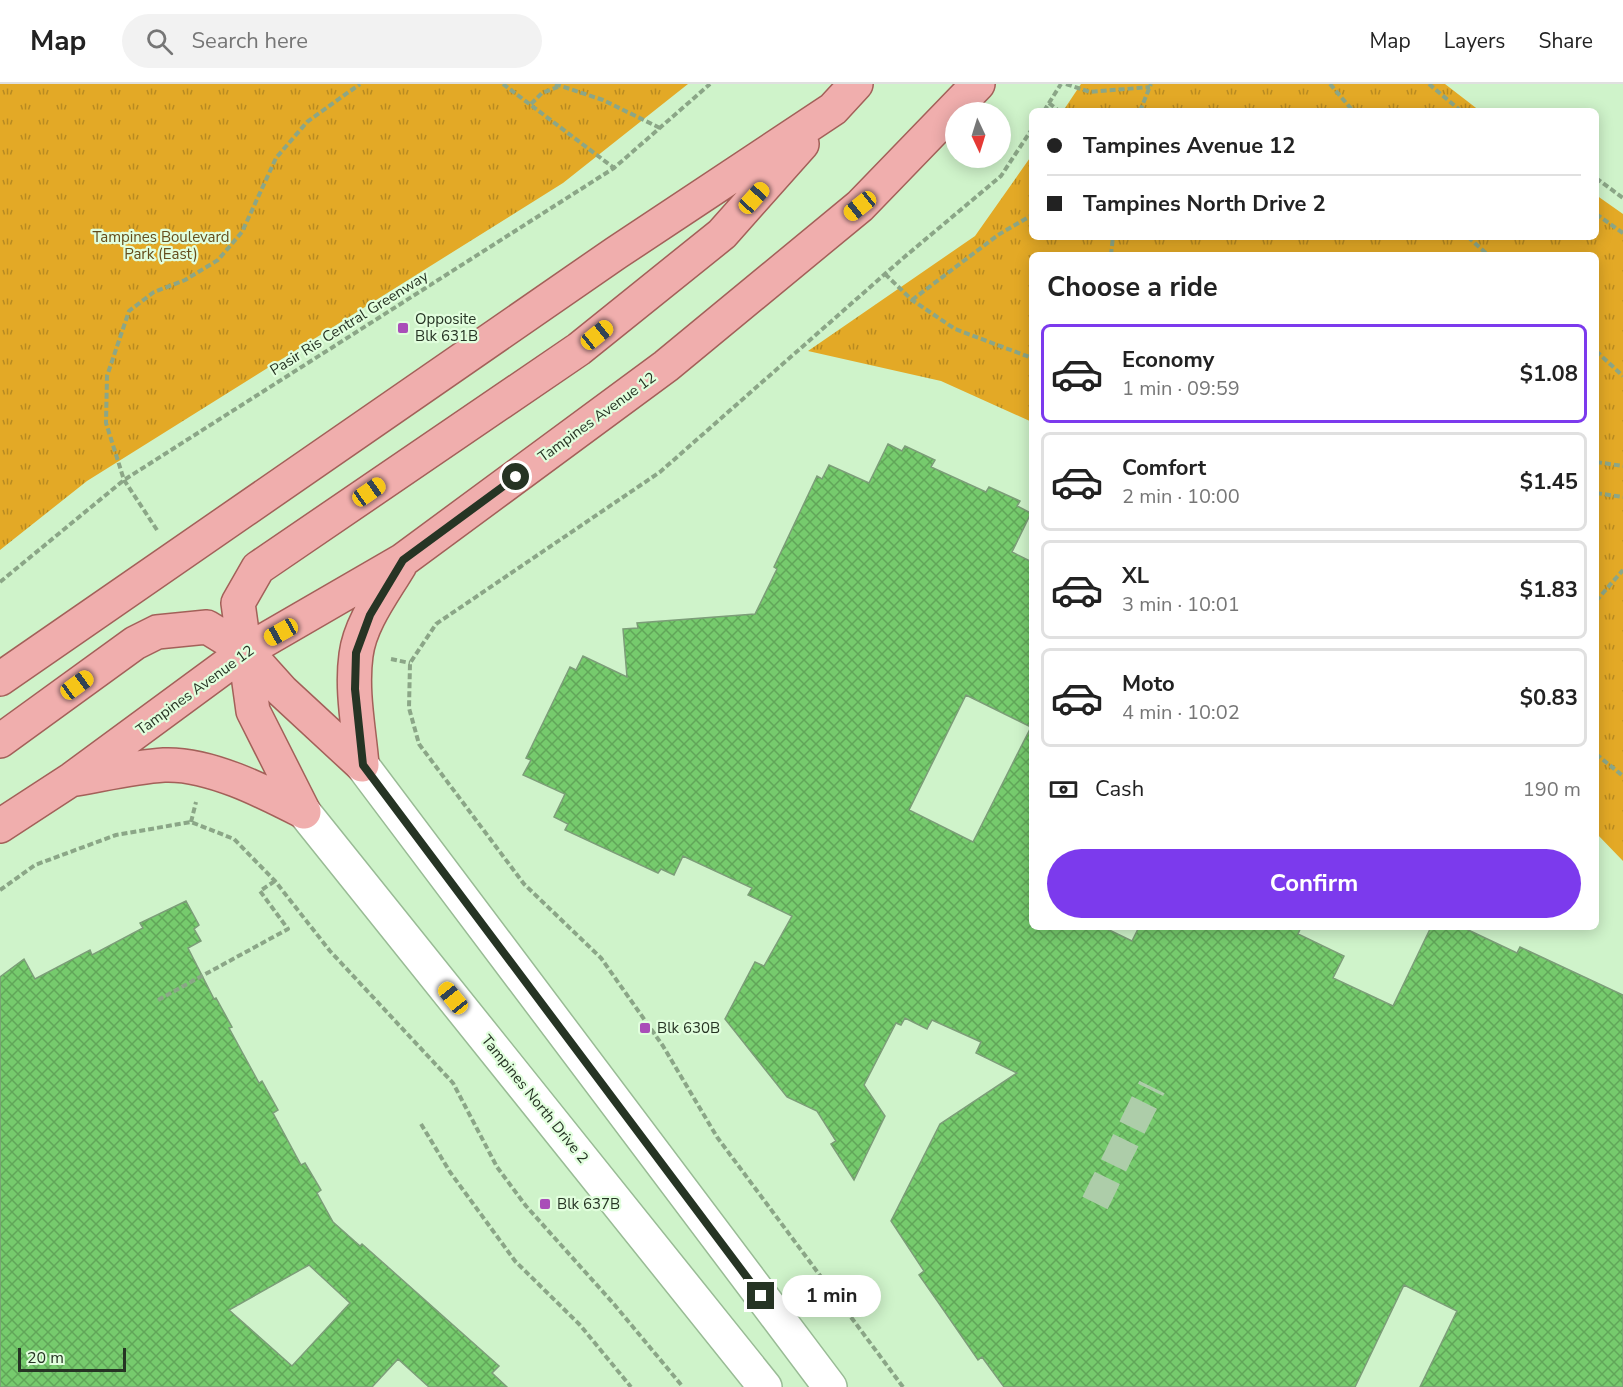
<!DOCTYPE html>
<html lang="en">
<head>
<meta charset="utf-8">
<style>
  body { margin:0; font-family:"Nunito Sans",sans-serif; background:#f2f2f2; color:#222; height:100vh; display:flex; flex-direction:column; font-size:22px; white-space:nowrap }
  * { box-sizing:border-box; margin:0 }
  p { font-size:20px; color:#767676 }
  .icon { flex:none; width:33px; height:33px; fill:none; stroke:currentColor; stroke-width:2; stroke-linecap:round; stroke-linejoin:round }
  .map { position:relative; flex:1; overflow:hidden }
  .sheet { position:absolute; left:1029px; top:168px; width:570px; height:678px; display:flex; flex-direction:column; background:#fff; border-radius:9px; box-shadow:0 3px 15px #0003 }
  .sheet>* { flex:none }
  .guide { position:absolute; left:1029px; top:24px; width:570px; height:132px; border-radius:9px; box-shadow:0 3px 15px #0003; display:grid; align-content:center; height:132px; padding:0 18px; background:#fff }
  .needle { width:39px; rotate:176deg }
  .controls { position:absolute; left:945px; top:18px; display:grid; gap:12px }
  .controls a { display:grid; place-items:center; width:66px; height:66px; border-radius:50%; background:#fff; box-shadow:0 3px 15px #0003; font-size:30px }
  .scale { position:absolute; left:18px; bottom:15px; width:108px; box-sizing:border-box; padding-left:6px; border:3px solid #263424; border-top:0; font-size:16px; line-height:21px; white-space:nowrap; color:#263424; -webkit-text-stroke:4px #e1fedd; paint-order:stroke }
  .end { position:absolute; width:27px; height:27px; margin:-14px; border:8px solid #263424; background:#fff; box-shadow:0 0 0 3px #fff }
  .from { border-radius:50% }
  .bubble { position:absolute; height:42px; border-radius:21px; background:#fff; box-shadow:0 3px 15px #0003; font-size:20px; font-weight:700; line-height:42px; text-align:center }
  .car { position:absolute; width:18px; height:36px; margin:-18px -9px; border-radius:8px; box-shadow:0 0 4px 2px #0007; background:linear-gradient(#f5c518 24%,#345 0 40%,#f5c518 0 76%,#345 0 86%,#f5c518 0) }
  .guide b { display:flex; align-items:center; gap:21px; height:57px; font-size:22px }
  .guide b+b { border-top:2px solid #e0e0e0 }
  .guide i { width:15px; height:15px; background:#222 }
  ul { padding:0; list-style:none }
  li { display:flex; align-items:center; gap:18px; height:99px; margin:0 12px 9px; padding:0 6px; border:3px solid #e0e0e0; border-radius:9px }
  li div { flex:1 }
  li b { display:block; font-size:22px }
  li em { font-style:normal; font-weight:700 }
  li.active { border-color:#7c3aed }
  li>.icon { width:54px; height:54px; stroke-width:1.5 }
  h2 { padding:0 18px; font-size:27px; line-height:72px }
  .pay { display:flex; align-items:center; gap:15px; height:66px; padding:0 18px; font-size:22px }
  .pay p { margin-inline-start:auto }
  .action { display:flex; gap:12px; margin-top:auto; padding:12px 18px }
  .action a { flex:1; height:69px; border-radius:36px; background:#7c3aed; color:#fff; font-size:24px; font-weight:700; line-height:69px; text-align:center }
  header { display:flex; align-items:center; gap:36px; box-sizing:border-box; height:84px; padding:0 30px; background:#fff; border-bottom:2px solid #e0e0e0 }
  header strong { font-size:28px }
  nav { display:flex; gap:33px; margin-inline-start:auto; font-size:21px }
  .search { width:420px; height:54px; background:#f2f2f2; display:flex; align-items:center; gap:15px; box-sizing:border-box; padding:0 21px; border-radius:33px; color:#767676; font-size:22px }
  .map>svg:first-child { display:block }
  .park { fill:url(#park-tufts) }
  .building { fill:url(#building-cross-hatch); stroke:#7c9d78; stroke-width:1.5; fill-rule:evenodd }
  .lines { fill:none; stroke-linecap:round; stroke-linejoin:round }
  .minor-tunnel { stroke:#adcda9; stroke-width:28; stroke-dasharray:28 14; stroke-linecap:butt }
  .tertiary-casing { stroke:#99bb95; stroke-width:36 }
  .primary-casing { stroke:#a36059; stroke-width:36 }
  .path { stroke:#8ba687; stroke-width:4; stroke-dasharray:6 3; stroke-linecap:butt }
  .tertiary { stroke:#fff; stroke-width:33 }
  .primary { stroke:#f0aead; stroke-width:33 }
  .route { stroke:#263424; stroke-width:8 }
  .poi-dot { fill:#a94db8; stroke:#e1fedd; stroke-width:2 }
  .labels { text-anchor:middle; stroke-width:4.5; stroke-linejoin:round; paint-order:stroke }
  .park-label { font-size:15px; fill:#654d1b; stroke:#e1fedd }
  .poi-label { font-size:15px; fill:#263424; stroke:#e1fedd; text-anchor:start }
  .street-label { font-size:15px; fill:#263424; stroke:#e1fedd }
</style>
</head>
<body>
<header>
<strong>Map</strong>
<div class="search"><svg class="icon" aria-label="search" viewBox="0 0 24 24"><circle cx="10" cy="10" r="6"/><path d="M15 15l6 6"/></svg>Search here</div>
<nav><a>Map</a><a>Layers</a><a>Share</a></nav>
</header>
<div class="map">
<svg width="1623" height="1303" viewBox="0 0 1623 1303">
  <defs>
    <pattern id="park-tufts" width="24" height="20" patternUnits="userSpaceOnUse" patternTransform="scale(1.5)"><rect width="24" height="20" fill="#e3a926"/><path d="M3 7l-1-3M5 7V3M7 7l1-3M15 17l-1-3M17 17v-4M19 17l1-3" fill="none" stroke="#b88a21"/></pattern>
    <pattern id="building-cross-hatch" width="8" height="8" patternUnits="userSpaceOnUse" patternTransform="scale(1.5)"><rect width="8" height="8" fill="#76cb6d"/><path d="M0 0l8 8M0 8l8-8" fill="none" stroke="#61a659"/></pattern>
  </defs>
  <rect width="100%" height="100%" fill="#cff3ca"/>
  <!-- park -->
  <path class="park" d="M0 0H688L563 99 87 397 0 466Z
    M1081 0H1445L1480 27H1063Z
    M1032 71V153H1596V111L1623 130V777L1596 749V171H1032V338L941 297 808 267 975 152Z"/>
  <!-- building -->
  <path class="building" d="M888 360 902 367 905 362 935 376 931 383 986 408 989 403 1020 417 1017 422 1031 429 1012 468 1032 478V843H1103L1132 857 1139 843H1301L1298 850 1344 872 1333 894 1393 922 1431 843H1462L1517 869 1520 863 1623 911V1303H1420L1457 1227 1404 1201 1355 1303H1004L982 1273 978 1276 938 1218 919 1191 924 1187 891 1137 940 1040 1017 989 976 969 981 958 932 936 927 945 905 934 901 941 896 939 864 1001 885 1032 854 1096 831 1060 836 1057 817 1027 787 1013 725 935 755 878 764 882 792 832 748 811 752 804 683 772 674 791 661 785 658 789 565 746 568 740 554 733 565 710 523 691 531 676 526 674 570 583 576 586 583 572 627 593 623 545 638 544 637 539 755 530 777 485 774 483 817 392 822 395 829 381 869 399ZM966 611 1031 643 973 758 909 726Z
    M186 817 199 841 194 845 201 857 188 864 214 915 216 914 232 943 229 944 259 999 262 997 278 1026 273 1029 301 1081 305 1079 321 1106 317 1109 333 1138 360 1162 362 1160 499 1282 492 1289 507 1303H429L398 1275 372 1303H0V893L24 875 35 895 90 866 92 871 143 844 140 839ZM309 1181 350 1219 292 1282 229 1226Z"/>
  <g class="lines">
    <!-- minor-tunnel -->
    <path class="minor-tunnel" d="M1095 1119 1152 1003"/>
    <!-- tertiary casing -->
    <g class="tertiary-casing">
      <path id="tertiary" d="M362 681 830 1303
        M304 728 765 1303"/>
    </g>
    <!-- primary casing -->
    <g class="primary-casing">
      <path id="primary" d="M0 595 616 169 833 25 856 0
        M0 657 135 559 157 548 207 543 246 567 282 607 362 681
        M362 681C359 645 351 607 356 571 360 539 384 508 400 481
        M76 695C105 690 134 683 164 681 209 679 265 708 304 728
        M304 728 253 627 238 519 258 484 579 265 722 150 802 60
        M0 742 72 695 246 567 403 476 666 282 860 122 978 0"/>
    </g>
    <!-- path -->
    <path class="path" d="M503 0 614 84
      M555 0 603 16 660 44
      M1066 0 1090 8 1150 3
      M1330 0 1353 27
      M1429 0 1461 27
      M1049 19 1059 27
      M531 20 542 9 558 3
      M1044 27 1061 0
      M1140 27 1151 0
      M1596 94 1623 114
      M1596 130 1623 149
      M1468 153 1488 171
      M1111 171 1113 153
      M885 190 912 216 955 245 1032 274
      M912 216 998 151 1032 131
      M1596 267 1623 292
      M1596 378 1623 382
      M1596 409 1623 413
      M157 446 124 396 106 339 107 292 129 227 154 208 185 196 218 176 242 148 276 74 307 38 360 0
      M0 498 124 396 614 84 710 0
      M1596 517 1623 486
      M391 575 410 579
      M1596 670 1623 692
      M191 738 196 718
      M0 806 35 781 116 751 191 738 234 755 275 797 330 867 453 999 497 1083 526 1122 613 1219 683 1303
      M158 916 288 845 260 807 275 797
      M421 1040 450 1088 515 1177 580 1241 631 1303
      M903 1303 717 1053 663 962 601 874 524 800 419 660 409 624 410 579 436 540 660 388 902 175 1001 92 1032 45"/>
    <!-- tertiary -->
    <use href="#tertiary" class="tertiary"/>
    <!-- primary -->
    <use href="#primary" class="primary"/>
  </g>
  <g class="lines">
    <!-- route -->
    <path class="route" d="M516 393 403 476 370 531 356 569 355 605 363 681 761 1212"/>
  </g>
  <!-- markers -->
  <g class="poi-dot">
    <rect x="397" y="238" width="12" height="12" rx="3"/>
    <rect x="639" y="938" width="12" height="12" rx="3"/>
    <rect x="539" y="1114" width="12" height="12" rx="3"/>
  </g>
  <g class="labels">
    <!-- park labels -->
    <g class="park-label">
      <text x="161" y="158">Tampines Boulevard<tspan x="161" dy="17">Park (East)</tspan></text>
    </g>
    <!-- poi labels -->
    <g class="poi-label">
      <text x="415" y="240">Opposite<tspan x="415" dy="17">Blk 631B</tspan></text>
      <text x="657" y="949">Blk 630B</text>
      <text x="557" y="1125">Blk 637B</text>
    </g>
    <!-- street labels -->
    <g class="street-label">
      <text transform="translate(349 239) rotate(-32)" y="5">Pasir Ris Central Greenway</text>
      <text transform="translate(597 333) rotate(-36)" y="5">Tampines Avenue 12</text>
      <text transform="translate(195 606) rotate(-36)" y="5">Tampines Avenue 12</text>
      <text transform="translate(535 1015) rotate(51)" y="5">Tampines North Drive 2</text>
    </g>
  </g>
</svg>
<div class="controls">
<a><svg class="needle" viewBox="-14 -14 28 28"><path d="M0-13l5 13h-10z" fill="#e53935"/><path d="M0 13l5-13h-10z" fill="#767676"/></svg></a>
</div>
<div class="scale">20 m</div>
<i class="end from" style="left:516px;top:393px"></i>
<i class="end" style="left:761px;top:1212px"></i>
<div class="bubble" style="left:782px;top:1191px;width:99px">1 min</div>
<i class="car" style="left:754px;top:114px;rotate:42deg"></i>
<i class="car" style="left:860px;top:122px;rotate:231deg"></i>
<i class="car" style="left:597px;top:251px;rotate:51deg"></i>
<i class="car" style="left:369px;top:408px;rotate:55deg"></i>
<i class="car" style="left:281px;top:548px;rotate:241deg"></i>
<i class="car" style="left:77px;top:601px;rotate:54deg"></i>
<i class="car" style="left:453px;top:914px;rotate:321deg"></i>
<div class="guide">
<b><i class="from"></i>Tampines Avenue 12</b>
<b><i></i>Tampines North Drive 2</b>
</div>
<section class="sheet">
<h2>Choose a ride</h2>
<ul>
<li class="active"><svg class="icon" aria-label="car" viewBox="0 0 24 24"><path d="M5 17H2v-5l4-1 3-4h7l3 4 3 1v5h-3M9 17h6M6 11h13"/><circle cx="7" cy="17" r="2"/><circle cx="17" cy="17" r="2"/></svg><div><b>Economy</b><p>1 min · 09:59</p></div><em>$1.08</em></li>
<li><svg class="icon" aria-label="car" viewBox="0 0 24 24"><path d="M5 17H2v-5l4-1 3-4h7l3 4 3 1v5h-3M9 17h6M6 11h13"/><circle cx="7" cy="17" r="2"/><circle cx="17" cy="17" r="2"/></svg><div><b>Comfort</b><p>2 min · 10:00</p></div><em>$1.45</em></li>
<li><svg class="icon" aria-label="car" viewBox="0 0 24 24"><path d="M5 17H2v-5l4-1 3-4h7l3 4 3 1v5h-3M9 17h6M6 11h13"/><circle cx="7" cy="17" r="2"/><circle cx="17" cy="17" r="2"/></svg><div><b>XL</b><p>3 min · 10:01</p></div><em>$1.83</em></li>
<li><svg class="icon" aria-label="car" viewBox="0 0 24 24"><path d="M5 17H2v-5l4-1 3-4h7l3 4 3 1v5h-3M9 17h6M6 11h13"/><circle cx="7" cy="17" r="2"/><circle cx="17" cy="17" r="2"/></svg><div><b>Moto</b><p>4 min · 10:02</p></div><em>$0.83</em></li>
</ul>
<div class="pay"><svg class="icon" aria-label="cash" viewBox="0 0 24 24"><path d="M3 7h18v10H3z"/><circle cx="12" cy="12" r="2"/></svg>Cash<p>190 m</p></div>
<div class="action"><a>Confirm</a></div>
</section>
</div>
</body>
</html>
